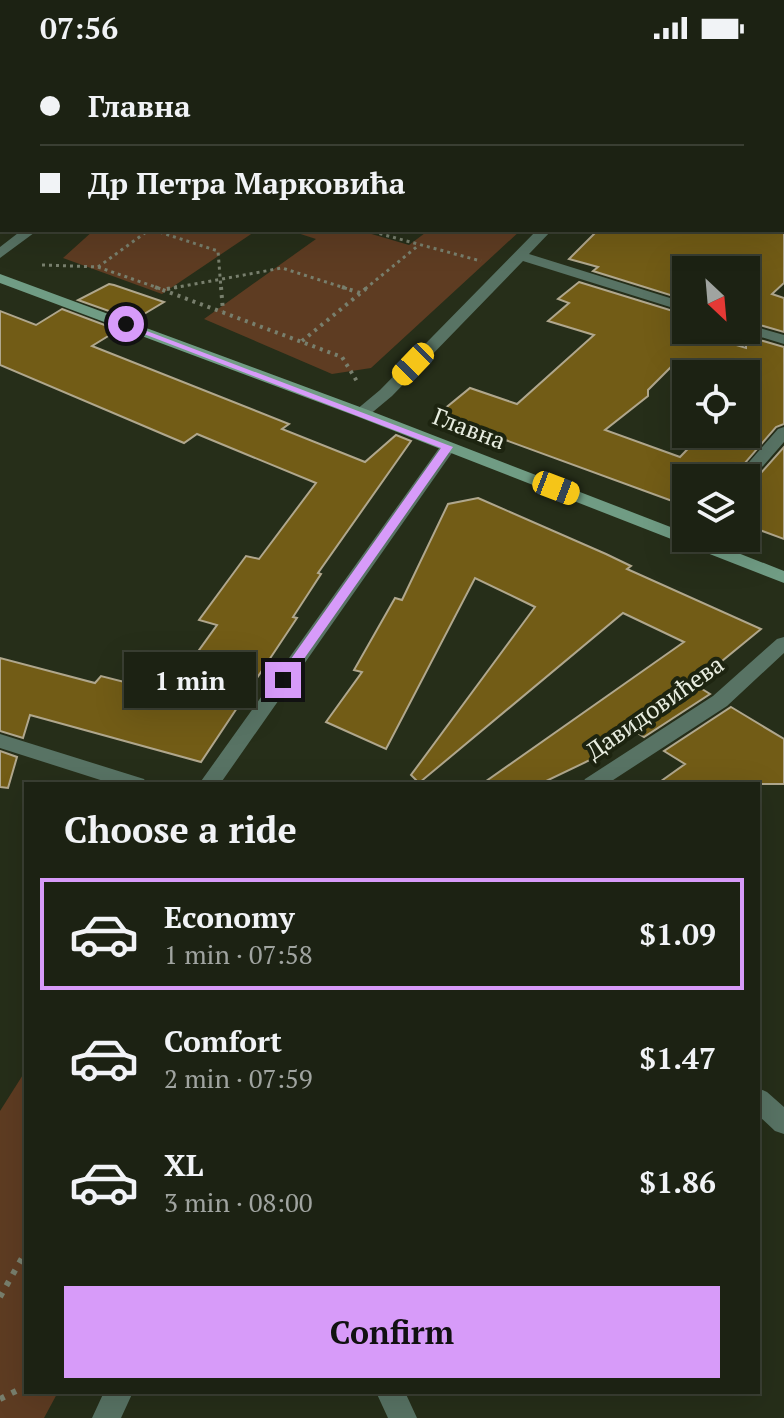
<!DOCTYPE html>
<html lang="en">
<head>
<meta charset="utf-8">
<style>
  body { margin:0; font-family:"PT Serif",serif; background:#252a1c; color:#f1f3f6; height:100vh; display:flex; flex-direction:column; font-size:30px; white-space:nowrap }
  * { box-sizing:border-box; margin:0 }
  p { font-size:26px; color:#a0a4a0 }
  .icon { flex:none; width:44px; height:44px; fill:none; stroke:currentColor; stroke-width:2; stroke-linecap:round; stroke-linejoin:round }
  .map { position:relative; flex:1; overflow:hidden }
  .panel { position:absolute; left:24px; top:726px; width:736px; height:612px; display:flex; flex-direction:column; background:#1c2213; border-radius:0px; box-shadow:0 8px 32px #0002,0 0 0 2px #3a3f33 }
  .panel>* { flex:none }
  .banner { position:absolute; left:0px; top:0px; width:784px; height:176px; box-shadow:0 8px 32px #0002,0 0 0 2px #3a3f33; display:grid; align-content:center; height:176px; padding:0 40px; background:#1c2213 }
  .needle { width:52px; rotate:154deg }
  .buttons { position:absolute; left:672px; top:200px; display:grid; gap:16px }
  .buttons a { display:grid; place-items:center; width:88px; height:88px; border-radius:0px; background:#1c2213; box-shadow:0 8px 32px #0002,0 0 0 2px #3a3f33; font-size:40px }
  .end { position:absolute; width:36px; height:36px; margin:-18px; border:10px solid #d79bf9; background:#111; box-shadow:0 0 0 4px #111 }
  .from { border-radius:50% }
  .bubble { position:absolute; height:56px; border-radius:0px; background:#1c2213; box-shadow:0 8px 32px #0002,0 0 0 2px #3a3f33; font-size:26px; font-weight:800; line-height:56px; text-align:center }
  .car { position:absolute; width:24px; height:48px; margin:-24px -12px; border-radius:10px; box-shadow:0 0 6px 2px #0007; background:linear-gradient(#f5c518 24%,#345 0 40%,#f5c518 0 76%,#345 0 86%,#f5c518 0) }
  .banner b { display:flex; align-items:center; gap:28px; height:76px; font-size:30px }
  .banner b+b { border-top:2px solid #3a3f33 }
  .banner i { width:20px; height:20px; background:#f1f3f6 }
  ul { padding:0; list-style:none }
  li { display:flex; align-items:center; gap:24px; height:112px; margin:0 16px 12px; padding:0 24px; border:4px solid transparent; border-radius:0px }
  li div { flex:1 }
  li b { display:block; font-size:30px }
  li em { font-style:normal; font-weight:800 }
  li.on { border-color:#d79bf9 }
  li>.icon { width:72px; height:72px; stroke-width:1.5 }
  h2 { padding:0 40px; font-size:36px; line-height:96px }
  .action { display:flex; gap:16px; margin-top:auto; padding:16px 40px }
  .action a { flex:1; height:92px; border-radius:0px; background:#d79bf9; color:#111; font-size:32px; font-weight:800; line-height:92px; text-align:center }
  .status { display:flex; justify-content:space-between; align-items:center; height:56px; padding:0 40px; background:#1c2213; direction:ltr }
  .status svg { height:22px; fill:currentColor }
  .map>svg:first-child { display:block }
  .built { fill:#2f381d }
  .green { fill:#5e3c22 }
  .building { fill:#725c16; stroke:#b0a78d; stroke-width:2; fill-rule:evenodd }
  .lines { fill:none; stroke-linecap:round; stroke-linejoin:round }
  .path-far2 { stroke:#787f6d; stroke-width:3; stroke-dasharray:3 4; stroke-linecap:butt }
  .path-far1 { stroke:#787f6d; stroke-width:4; stroke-dasharray:3 5; stroke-linecap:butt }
  .path { stroke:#787f6d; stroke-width:6; stroke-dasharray:5 8; stroke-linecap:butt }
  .service { fill:#587364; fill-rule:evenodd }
  .minor { fill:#587364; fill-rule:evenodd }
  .tertiary { fill:#587364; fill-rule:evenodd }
  .secondary { fill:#709c84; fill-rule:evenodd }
  .route { fill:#d79bf9 }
  .labels { text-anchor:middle; stroke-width:8; stroke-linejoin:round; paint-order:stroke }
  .street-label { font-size:24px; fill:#e8ede0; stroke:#1d2410 }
</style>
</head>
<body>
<div class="status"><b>07:56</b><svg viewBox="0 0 49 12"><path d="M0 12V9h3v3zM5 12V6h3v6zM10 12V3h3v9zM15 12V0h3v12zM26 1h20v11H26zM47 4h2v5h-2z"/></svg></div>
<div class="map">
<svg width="784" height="1362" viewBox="0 0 784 1362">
  <rect width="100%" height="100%" fill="#262e19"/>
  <!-- built -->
  <path class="built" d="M299 0H718L297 2Z"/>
  <!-- green -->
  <path class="green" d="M94 174H257L162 238 63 202Z
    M288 174H358L409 189 429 174H521L371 312 332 318 204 263 316 183Z
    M26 1014V1336H58L44 1362H0V1055Z"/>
  <!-- building -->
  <path class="building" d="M598 174H784V227L772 238 784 242V276L746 265V214H686V244L593 215 598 211 569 203Z
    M579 226 686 259V274L746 292V280L784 291V368L776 371 732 422H686V450L437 359 470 332 517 348 594 279 548 265 569 247 558 243ZM675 307 710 318H746V378H702L680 401 605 374 648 340V334Z
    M109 228 114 229 164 246 134 264 78 244Z
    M62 253 118 274 92 290 289 368 282 373 365 406 396 379 411 385 318 517 321 518 293 561 297 562 201 706 30 659 23 682 0 675V602L95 627 101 620 168 637 217 569 199 564 246 500 259 503 316 427 197 378 184 387 0 309V255L36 269Z
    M784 391V483L746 469V429L751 428Z
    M478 442 606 498 631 510 627 513 761 573 694 628 710 638 644 681 634 675 590 704 540 728H482L684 586 623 557 419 727 411 719 535 551 475 522 386 693 326 666 362 616 354 614 395 542 402 544 448 448Z
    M731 651 784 683V728H657L685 708 664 695Z
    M0 695 17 701 8 732 0 731Z"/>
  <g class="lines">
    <!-- path-far2 -->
    <path class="path-far2" d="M153 174 218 195 221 233
      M366 174 481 205
      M42 209 98 211 161 233
      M98 211 149 174
      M167 233 282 212 348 233
      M365 233 419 189"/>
    <!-- path-far1 -->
    <path class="path-far1" d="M155 231 342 301 358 327
      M221 231 223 255
      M342 231 360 237
      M167 233 177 231
      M302 285 368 231"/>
    <!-- path -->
    <path class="path" d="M0 1241 26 1195
      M0 1343 26 1330"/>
    <!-- service -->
    <path class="service" d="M784 371V386L749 426H746V422H735L778 373Z"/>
    <!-- minor -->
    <path class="minor" d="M177 0H196L198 2H179Z
      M735 0H747L733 2Z
      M782 148H784V156H782Z
      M537 174H552L529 198 686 247V256L523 205 392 340 368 360H356V354L380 334Z
      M746 268 784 279V288L741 275 746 274Z
      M448 386 456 391 220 728H199L442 388Z
      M784 581V597L727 650 607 728H582L585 723 713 640 777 583Z
      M0 678 144 723 147 728H113L0 692Z
      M758 1032 767 1036 784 1051V1078L775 1075 758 1059Z
      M104 1336H133L121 1362H92Z
      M376 1336H405L417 1362H388Z"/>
    <!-- tertiary -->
    <path class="tertiary" d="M245 0H258L243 2Z
      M22 174H38L0 202V191Z"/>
    <!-- secondary -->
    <path class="secondary" d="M0 218 368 354 686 477V482H700L784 515V527L356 360 0 227Z"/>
  </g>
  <!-- route -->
  <path class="route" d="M123 266 453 391 287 627 276 624 441 392 123 270Z"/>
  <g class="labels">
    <!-- street labels -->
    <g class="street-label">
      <text transform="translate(469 373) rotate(21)" y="8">Главна</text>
      <text transform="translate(655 652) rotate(-35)" y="8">Давидовићева</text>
    </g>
  </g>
</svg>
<div class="buttons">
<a><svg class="needle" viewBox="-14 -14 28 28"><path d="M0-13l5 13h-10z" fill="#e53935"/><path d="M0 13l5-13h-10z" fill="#a0a4a0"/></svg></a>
<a><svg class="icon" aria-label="locate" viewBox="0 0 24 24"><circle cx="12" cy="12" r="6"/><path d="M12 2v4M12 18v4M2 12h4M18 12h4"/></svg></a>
<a><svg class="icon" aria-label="layers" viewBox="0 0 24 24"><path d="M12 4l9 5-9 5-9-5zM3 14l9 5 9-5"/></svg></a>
</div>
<i class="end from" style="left:126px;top:268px"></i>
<i class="end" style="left:283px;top:624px"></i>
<div class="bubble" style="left:124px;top:596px;width:132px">1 min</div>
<i class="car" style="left:413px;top:308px;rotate:224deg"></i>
<i class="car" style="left:556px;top:432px;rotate:111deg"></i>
<div class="banner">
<b><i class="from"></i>Главна</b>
<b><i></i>Др Петра Марковића</b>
</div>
<section class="panel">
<h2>Choose a ride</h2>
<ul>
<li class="on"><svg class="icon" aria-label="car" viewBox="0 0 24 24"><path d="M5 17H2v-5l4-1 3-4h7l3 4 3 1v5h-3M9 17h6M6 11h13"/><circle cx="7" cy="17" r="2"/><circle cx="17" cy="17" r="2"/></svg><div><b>Economy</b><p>1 min · 07:58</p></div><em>$1.09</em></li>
<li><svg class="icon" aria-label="car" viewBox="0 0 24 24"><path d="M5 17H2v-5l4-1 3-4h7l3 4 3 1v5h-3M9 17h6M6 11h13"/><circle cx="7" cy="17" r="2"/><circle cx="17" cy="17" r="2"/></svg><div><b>Comfort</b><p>2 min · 07:59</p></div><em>$1.47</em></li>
<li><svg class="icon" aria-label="car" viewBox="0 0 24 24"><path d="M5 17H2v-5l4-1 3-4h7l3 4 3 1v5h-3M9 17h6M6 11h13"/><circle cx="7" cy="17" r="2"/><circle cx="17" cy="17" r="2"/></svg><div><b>XL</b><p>3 min · 08:00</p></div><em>$1.86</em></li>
</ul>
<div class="action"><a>Confirm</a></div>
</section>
</div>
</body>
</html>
